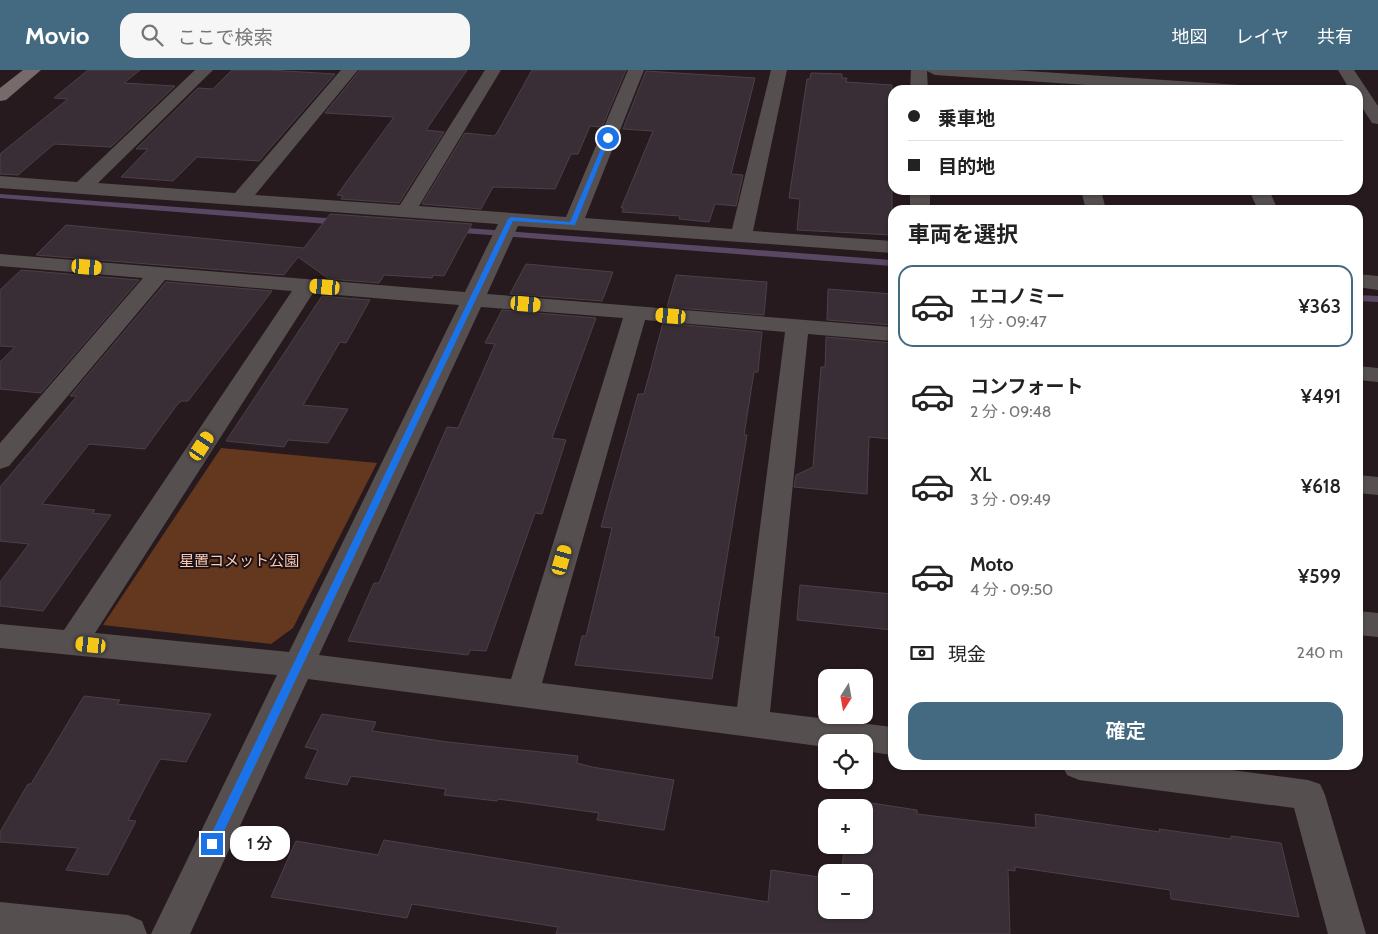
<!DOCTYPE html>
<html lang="ja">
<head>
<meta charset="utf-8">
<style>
  body { margin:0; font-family:Cabin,"Noto Sans JP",sans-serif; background:#f6f6f6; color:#222; height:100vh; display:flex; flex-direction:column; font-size:19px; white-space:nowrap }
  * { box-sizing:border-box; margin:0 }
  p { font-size:16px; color:#767676 }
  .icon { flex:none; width:28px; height:28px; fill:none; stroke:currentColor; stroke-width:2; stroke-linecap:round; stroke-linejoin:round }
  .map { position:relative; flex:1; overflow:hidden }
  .drawer { position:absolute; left:888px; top:135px; width:475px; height:565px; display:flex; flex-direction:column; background:#fff; border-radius:15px; box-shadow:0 1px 4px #0004 }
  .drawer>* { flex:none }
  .guide { position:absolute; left:888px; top:15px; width:475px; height:110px; border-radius:15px; box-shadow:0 1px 4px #0004; display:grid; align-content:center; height:110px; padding:0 20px; background:#fff }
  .needle { width:32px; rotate:191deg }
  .fabs { position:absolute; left:818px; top:599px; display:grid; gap:10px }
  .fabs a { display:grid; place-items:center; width:55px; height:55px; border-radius:10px; background:#fff; box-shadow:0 1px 4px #0004; font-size:25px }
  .end { position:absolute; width:22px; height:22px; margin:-11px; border:6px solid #1a73e8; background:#fff; box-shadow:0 0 0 2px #fff }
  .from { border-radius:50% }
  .bubble { position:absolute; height:35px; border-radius:15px; background:#fff; box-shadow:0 1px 4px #0004; font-size:16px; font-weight:600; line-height:35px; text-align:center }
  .car { position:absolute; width:15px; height:30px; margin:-15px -8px; border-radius:6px; box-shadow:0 0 4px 1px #0007; background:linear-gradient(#f5c518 24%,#345 0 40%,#f5c518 0 76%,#345 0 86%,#f5c518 0) }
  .guide b { display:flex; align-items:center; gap:18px; height:48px; font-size:19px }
  .guide b+b { border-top:1px solid #e0e0e0 }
  .guide i { width:12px; height:12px; background:#222 }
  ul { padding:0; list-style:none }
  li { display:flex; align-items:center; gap:15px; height:82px; margin:0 10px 8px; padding:0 10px; border:2px solid transparent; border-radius:15px }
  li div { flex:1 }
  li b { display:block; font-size:19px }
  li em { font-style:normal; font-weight:600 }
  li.active { border-color:#436a80 }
  li>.icon { width:45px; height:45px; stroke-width:1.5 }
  h2 { padding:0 20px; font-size:22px; line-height:60px }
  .pay { display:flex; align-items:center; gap:12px; height:55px; padding:0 20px; font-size:19px }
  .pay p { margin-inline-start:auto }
  .primary-button { display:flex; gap:10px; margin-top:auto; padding:10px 20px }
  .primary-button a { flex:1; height:58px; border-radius:15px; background:#436a80; color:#fff; font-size:20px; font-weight:600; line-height:58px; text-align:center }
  header { display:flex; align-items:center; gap:30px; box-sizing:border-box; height:70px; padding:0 25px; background:#436a80; color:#fff }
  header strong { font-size:24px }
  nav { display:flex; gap:28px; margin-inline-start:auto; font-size:18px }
  .search { width:350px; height:45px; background:#f6f6f6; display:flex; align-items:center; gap:12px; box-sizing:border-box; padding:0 18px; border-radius:15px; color:#767676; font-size:19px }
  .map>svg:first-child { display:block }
  .green { fill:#63381f }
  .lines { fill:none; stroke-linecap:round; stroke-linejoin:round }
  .stream { fill:#5a4763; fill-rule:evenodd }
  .building { fill:#392e36; stroke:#4c4049 }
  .street { fill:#564f4f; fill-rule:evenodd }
  .secondary { fill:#766b6a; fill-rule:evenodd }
  .route { fill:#1a73e8 }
  .labels { text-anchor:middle; stroke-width:4; stroke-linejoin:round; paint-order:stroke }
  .park-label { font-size:15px; fill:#f7cbb4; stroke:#1d1115 }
</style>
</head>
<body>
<header>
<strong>Movio</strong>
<div class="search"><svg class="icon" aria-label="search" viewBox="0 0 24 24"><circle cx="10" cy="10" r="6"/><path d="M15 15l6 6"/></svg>ここで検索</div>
<nav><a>地図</a><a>レイヤ</a><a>共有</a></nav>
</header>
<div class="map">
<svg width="1378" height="864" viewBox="0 0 1378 864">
  <rect width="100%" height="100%" fill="#271a1e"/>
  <!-- green -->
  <path class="green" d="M221 378 377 393 293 558 271 574 103 555Z"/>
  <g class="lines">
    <!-- stream -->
    <path class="stream" d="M0 124 340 149 344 152 340 155 0 128Z
      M453 157 892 190V196L450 162 449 160Z
      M1358 225 1378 226V232L1358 231Z"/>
  </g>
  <!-- building -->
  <path class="building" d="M88 0H140L124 13 175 16 111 77 54 74 18 105 0 104V84L68 29 54 28Z
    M232 0H269L335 4 259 91 197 87 173 111 121 107 148 79H136L198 18 213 19Z
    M360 0H467L426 60 444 62 399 133 341 129 343 126 337 125 394 47 325 43Z
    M532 0H626L602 57 590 56 578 84H571L555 119 493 117 481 139 422 134 465 63 494 66 497 63Z
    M646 1 755 8 731 104 743 105 736 136 715 134 709 152 679 149 680 146 622 142 624 138H621L653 61 623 59Z
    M811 3 842 4V8H847L846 12 892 15V165L797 160 800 129 789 128 807 9H810Z
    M330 144 472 154 444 206 433 205 432 208 384 205 379 213 329 209 298 187 284 205 36 185 66 155 304 178Z
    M526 194 613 202 602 231 510 224Z
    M21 200 139 210 41 323 0 319V292L15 277 0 276V220Z
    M676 205 767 212 764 245 667 237Z
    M166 212 272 221 188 331H181L176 336 145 379 89 374 42 434 95 440 92 443 111 445 43 541 0 536V512L29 474 0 471V417L77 326H70Z
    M828 219 892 224V255L827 250Z
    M322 226 370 230 346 273 340 272 303 335 348 339 328 373 288 370 284 377 226 371Z
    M502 240 596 248 552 368 566 370 542 444 535 443 486 581 470 580 468 585 348 571 374 513H379L447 357 458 358 495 274 485 273Z
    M663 253 762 262 758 302H754L744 365H747L714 567H719L712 609 575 595 582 566H586L612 458 601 457 638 324H644Z
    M826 267 892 273V369L869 367 867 424 794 417 796 405 813 397 821 297H825Z
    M800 515 892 524V560L797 550Z
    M84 626 120 630 117 634 211 644 186 692 160 689 128 750 136 751 108 805 66 800 78 778 0 772V762L28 714H31Z
    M322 644 376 652 372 661 448 672 578 686 577 693 592 697 674 710 664 760 597 750 599 743 498 729 497 731 444 725 446 719 351 706 347 715 305 708 318 680 305 677Z
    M846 733 871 735V733L917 740V744L1036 758 1035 744 1160 762 1159 759 1231 769V766L1281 773 1299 847 1171 829 1170 820 1015 797V801L1008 800 1010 864H556L558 857 412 834 407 848 271 827 296 771 378 785 384 770 768 832 771 800 826 808V840H864V802H842L844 775H864V738H846Z"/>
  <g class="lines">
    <!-- street -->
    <path class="street" d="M195 0H213L98 113 235 123 341 0H358L255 125 400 135 485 0H501L419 136 566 147 628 0H644L585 148 732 159 771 0H787L753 161 892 171V183L518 156 487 224 892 257V271L808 264 770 642 892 657V685L864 681V672H826V677L308 609 190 864H151L277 605 0 578V554L64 560 292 221 165 210 9 396 0 399V373L143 208 0 196V184L465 222 498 154 0 118V106L77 112ZM313 223 459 235 289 582 95 563ZM481 237 623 248 511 609 319 585ZM645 250 785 262 737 637 542 613Z
      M911 0H1012L1240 15 1246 16 1249 20H1162L935 5 927 1 928 20H910Z
      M1338 0H1354L1378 36V54L1372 53 1358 31V20H1350Z
      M910 120H930V140H910Z
      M1081 120H1101L1106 140H1086Z
      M1249 120H1269L1278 140H1258Z
      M1358 204 1378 206V220L1358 217Z
      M1358 296 1378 298V312L1358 310Z
      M1358 405 1378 407V425L1358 423Z
      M1358 541 1378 543V567L1358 565Z
      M1062 695H1193L1308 710 1320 714 1325 725 1366 864H1328L1294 738 1079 710 1067 705Z
      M0 832 128 845 142 851 147 864H0Z"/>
    <!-- secondary -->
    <path class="secondary" d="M23 0H41L6 30 0 31V18Z"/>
  </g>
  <!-- route -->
  <path class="route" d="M606 67 610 68 575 155 513 151 216 778H208L207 774 208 771 508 149 511 147 570 152Z"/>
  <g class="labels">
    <!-- park labels -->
    <g class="park-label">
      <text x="239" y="496">星置コメット公園</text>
    </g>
  </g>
</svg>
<div class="fabs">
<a><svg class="needle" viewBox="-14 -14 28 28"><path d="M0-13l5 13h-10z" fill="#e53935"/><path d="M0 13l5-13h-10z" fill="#767676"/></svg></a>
<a><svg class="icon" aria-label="locate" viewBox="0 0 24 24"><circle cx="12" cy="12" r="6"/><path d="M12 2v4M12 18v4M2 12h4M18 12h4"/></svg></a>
<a>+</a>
<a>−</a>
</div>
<i class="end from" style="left:608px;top:68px"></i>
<i class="end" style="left:212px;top:774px"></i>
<div class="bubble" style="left:230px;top:756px;width:60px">1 分</div>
<i class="car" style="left:87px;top:197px;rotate:95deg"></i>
<i class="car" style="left:325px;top:217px;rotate:275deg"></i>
<i class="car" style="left:526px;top:234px;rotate:95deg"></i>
<i class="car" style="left:671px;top:246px;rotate:275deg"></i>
<i class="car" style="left:202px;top:376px;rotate:33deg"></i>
<i class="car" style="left:562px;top:490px;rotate:16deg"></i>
<i class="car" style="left:91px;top:575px;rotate:276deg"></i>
<div class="guide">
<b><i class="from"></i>乗車地</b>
<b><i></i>目的地</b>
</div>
<section class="drawer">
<h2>車両を選択</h2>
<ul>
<li class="active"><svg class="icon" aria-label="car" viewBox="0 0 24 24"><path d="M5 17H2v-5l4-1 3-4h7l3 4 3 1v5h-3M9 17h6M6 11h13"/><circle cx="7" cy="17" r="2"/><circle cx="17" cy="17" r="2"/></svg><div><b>エコノミー</b><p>1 分 · 09:47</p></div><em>¥363</em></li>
<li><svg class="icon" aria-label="car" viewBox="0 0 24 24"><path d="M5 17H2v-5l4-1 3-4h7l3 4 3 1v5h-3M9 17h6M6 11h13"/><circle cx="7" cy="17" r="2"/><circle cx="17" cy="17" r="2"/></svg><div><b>コンフォート</b><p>2 分 · 09:48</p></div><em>¥491</em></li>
<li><svg class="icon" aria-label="car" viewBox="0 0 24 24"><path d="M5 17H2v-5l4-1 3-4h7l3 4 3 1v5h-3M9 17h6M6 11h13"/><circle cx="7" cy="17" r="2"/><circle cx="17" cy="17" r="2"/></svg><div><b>XL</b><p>3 分 · 09:49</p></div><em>¥618</em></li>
<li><svg class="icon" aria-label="car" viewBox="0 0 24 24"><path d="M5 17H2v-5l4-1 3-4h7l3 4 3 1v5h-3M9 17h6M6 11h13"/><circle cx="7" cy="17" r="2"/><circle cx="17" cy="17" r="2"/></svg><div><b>Moto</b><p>4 分 · 09:50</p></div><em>¥599</em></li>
</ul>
<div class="pay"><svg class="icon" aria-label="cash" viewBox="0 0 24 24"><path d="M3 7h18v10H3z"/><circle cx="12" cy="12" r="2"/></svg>現金<p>240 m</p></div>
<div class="primary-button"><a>確定</a></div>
</section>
</div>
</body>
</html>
